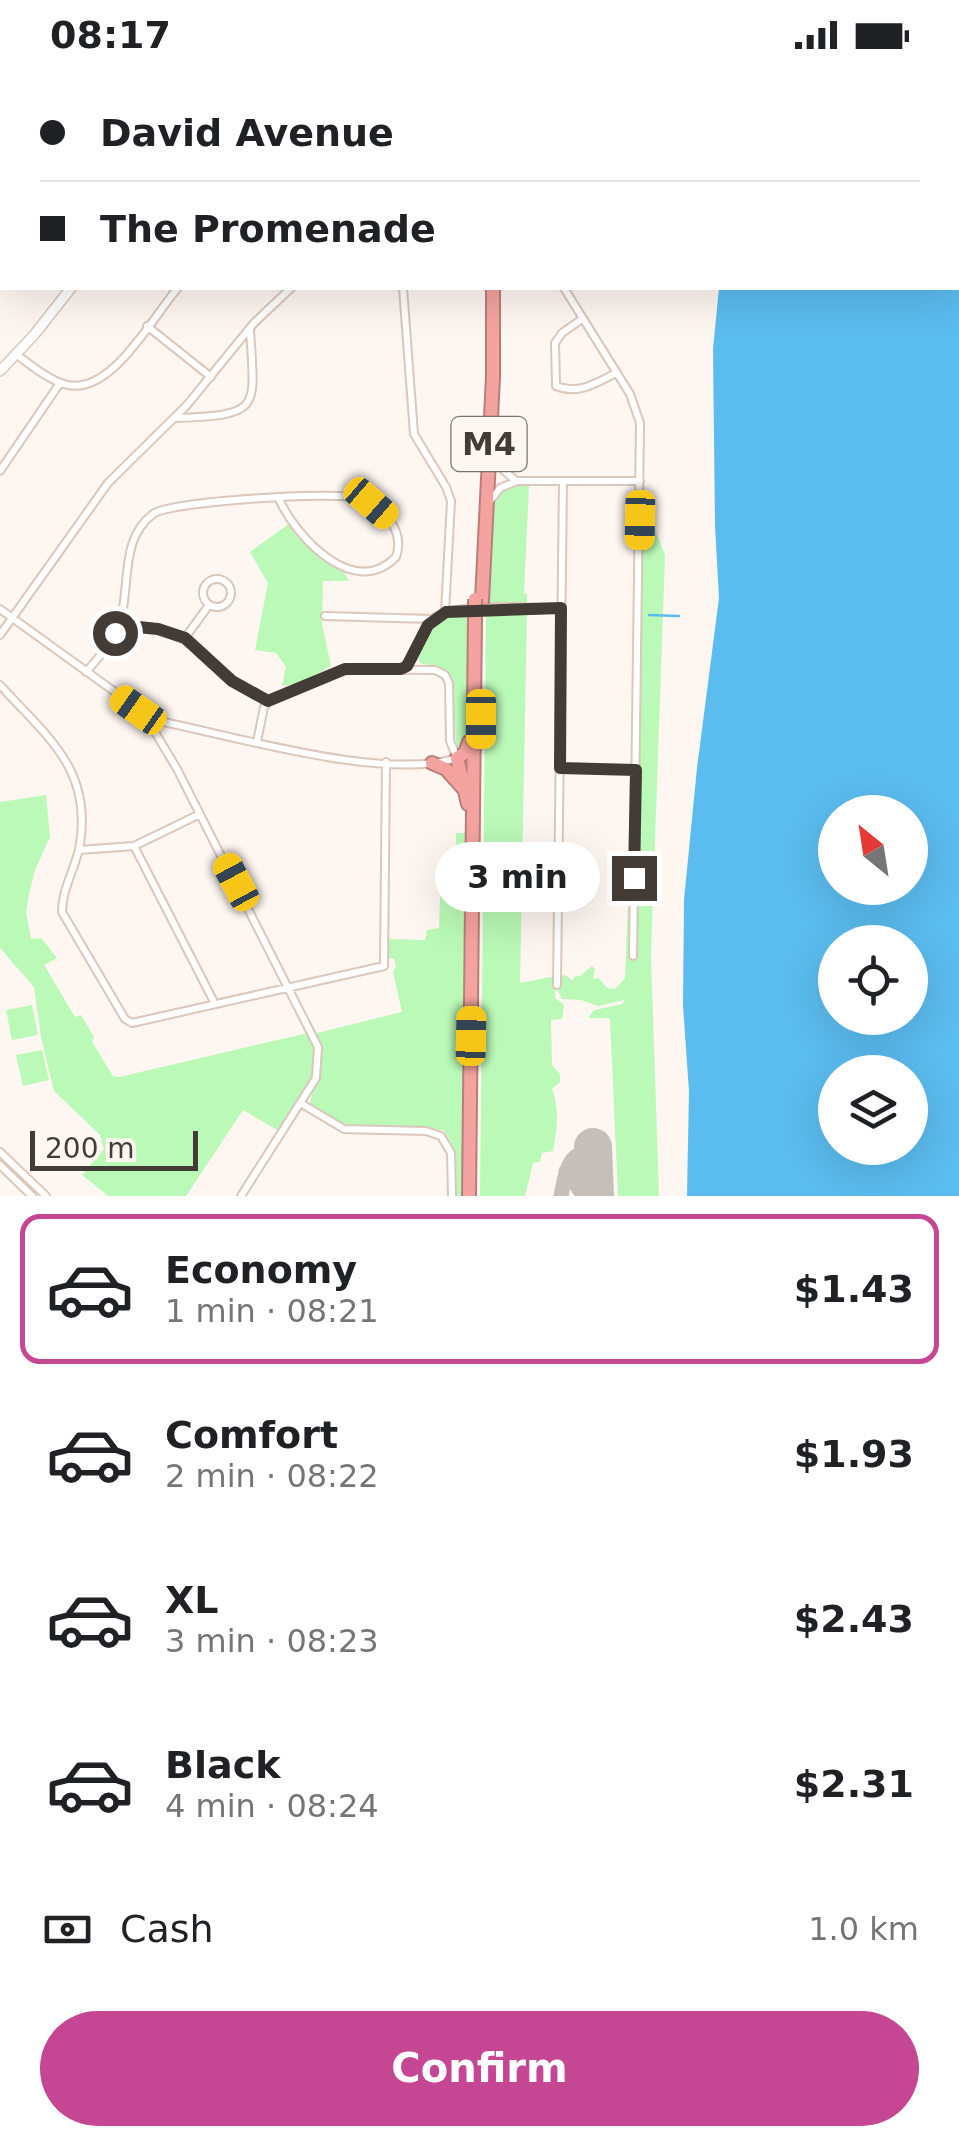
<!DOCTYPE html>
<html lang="en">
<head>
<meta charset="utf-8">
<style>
  body { margin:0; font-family:"DejaVu Sans",sans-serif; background:#f6f6f6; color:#202124; height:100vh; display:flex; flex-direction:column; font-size:38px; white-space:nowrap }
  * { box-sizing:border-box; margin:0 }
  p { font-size:32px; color:#757577 }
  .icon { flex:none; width:55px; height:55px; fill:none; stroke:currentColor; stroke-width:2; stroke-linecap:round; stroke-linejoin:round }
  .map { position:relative; height:1126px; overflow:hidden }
  .side { display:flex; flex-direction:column; background:#fff; flex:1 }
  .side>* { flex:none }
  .banner { position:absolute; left:0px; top:0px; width:960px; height:220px; box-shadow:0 10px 40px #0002; display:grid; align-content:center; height:220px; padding:0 40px; background:#fff }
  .needle { width:65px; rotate:330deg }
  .fabs { position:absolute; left:818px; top:725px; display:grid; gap:20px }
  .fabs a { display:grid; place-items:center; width:110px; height:110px; border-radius:50%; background:#fff; box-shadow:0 10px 40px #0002; font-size:50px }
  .scale { position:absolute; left:30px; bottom:25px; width:168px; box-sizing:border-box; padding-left:10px; border:5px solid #433b36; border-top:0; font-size:28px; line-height:35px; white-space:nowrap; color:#433b36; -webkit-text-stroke:8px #fef6f1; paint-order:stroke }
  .end { position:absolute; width:45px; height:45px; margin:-22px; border:12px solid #433b36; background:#fff; box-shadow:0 0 0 5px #fff }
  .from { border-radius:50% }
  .bubble { position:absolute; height:70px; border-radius:35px; background:#fff; box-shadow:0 10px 40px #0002; font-size:32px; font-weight:600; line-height:70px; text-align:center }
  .car { position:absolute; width:30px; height:60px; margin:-30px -15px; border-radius:12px; box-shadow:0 0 8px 2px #0007; background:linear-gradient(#f5c518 24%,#345 0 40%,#f5c518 0 76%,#345 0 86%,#f5c518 0) }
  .banner b { display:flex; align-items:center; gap:35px; height:95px; font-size:38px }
  .banner b+b { border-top:2px solid #e0e0e0 }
  .banner i { width:25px; height:25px; background:#202124 }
  ul { padding:18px 0 0; list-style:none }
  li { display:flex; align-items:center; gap:30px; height:150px; margin:0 20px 15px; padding:0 20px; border:5px solid transparent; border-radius:20px }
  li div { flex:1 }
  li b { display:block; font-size:38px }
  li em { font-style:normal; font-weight:600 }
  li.current { border-color:#c54693 }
  li>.icon { width:90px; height:90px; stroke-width:1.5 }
  .pay { display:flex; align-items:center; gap:25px; height:110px; padding:0 40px; font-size:38px }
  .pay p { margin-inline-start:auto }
  .button { display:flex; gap:20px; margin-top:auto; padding:20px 40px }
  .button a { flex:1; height:115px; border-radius:60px; background:#c54693; color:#fff; font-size:40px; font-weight:600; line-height:115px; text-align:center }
  .status { display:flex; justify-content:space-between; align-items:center; height:70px; padding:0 50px; background:#fff; direction:ltr }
  .status svg { height:28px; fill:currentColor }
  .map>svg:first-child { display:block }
  .green { fill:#baf9b7 }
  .water { fill:#5bbcef; fill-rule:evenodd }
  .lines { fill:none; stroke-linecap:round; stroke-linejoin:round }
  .stream { stroke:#5bbcef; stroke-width:2.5 }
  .taxiway { stroke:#c6beb8; stroke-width:15 }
  .runway { stroke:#c6beb8; stroke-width:38 }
  .minor-casing { stroke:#dbc7bb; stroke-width:10 }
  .tertiary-casing { stroke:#dbc7bb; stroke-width:12 }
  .motorway-casing { stroke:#b67f7b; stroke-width:16 }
  .minor { stroke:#fff; stroke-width:6 }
  .tertiary { stroke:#fff; stroke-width:9 }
  .motorway { stroke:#f4a3a0; stroke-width:12 }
  .motorway-bridge-casing { stroke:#b67f7b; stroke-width:16; stroke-linecap:butt }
  .motorway-bridge { stroke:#f4a3a0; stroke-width:12 }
  .route { stroke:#433b36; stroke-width:12 }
  .labels { text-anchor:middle; stroke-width:9; stroke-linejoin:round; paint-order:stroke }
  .shield { fill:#fef6f1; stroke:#7b736e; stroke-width:2.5 }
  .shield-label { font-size:32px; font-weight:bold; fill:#433b36 }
</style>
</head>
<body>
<div class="status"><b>08:17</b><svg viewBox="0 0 49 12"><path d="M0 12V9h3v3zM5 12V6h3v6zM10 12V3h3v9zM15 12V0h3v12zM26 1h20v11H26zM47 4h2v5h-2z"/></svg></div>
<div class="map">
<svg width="959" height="1126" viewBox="0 0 959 1126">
  <rect width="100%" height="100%" fill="#fef6f1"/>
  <!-- green -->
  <path class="green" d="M529 415 524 523 527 524V536H487L495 427 508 416Z
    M644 432 665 485 651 885 659 1126H618L610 948H588L594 940 623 934 624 930 598 936 581 930 562 929 558 921V907L565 905 573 911V907L580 906 592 896 595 899 593 909 599 908 607 918 615 919 625 908Z
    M293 451C305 464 346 500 349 511H323L322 554 331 596 301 613 282 616 286 597 276 583 255 580 268 513 250 482Z
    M527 542 520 913 556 906 555 928 564 935 562 949 551 950 552 995 560 1004V1012L552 1019C560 1040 557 1059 553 1081L542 1083 540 1092 533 1093 525 1126H480L486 544Z
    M469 543 467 659 465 676 457 684 451 610 441 598 420 593 418 586C427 556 439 548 469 543Z
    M46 725 50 767 35 800 29 824 26 842 31 869 41 868 57 888 44 895 75 947 81 945 94 967 92 972 113 1006 119 1007 308 963C328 999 298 1031 279 1061L243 1040 186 1126H108L82 1105 104 1079 100 1065 54 1021 41 967 34 917 0 878V732Z
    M456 763H467L465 1126H454L453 1077 444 1060 340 1056 310 1034C316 1002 327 1002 317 963L402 942 393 902 396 896 394 889 388 888 387 869 425 870 427 860 439 858 441 798 456 795Z
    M32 935 38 965 12 970 6 940Z
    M42 980 49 1010 23 1016 16 985Z"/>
  <!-- water -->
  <path class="water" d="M722 0H959V1126H687L689 1021 683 936 684 830 697 698 719 528 715 456 713 279 719 218H958V2ZM835 742H910V818H835ZM835 872H910V948H835ZM835 1002H910V1078H835Z"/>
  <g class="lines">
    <!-- stream -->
    <path class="stream" d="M649 545 679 546"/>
    <!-- taxiway -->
    <path class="taxiway" d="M566 1101 584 1126
      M561 1126C566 1103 566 1082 594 1081"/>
    <!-- runway -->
    <path class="runway" d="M593 1077 595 1126"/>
    <!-- minor casing -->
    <g class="minor-casing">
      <path id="minor" d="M66 0 67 2
        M363 0 365 2
        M556 2V0
        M0 17H2
        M0 86H2
        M403 218 414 364 446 417 451 431 445 542
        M564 218 630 324 640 353 633 886
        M582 249 562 263 555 273 556 316C578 325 597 313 616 303
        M147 256 211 307
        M17 285C31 295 47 309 64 314 110 329 152 247 178 218
        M176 348C262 345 255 340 250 260
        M496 356 499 396 516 411
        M0 401 60 313
        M490 431 500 418 517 411H640
        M203 523a14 14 0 1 1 28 0a14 14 0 1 1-28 0Z
        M0 539 151 648 168 653C241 668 387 711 457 688L450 671 449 613 445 605 435 600 345 599 270 629 264 637 257 672
        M325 546 431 549
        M119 555 150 557 178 565 200 580 232 611 268 631
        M0 565 108 413 187 335 254 253 291 218
        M185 568 209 535
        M402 598C419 589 418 566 430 552 448 530 532 539 561 538
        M86 602C97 589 111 575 117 559 133 521 117 471 153 444 171 431 336 421 360 428 384 435 405 462 396 487 354 530 296 467 279 429
        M0 615C46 666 92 698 80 774 76 798 62 818 62 842L125 949 132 953 384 896 386 692
        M146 647 177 699 318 977 316 1008 241 1126
        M560 698 636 700
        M134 776 215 934
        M79 780 134 776 200 744
        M557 915 563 412
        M302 1034 344 1059 426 1061 441 1066 451 1083 452 1126
        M0 1082 46 1126
        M0 1095 32 1126"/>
    </g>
    <!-- tertiary casing -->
    <g class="tertiary-casing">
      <path id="tertiary" d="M298 2 301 0
        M0 301 34 265 71 218"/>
    </g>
    <!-- motorway casing -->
    <g class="motorway-casing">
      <path id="motorway" d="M475 0 476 2
        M489 0V2
        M482 531 493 307V218
        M432 693 446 699 462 717
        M468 734 457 688 465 683 469 672
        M469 1126 475 547"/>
    </g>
    <!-- minor -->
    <use href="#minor" class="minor"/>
    <!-- tertiary -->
    <use href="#tertiary" class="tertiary"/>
    <!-- motorway -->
    <use href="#motorway" class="motorway"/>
    <!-- motorway-bridge casing -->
    <g class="motorway-bridge-casing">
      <path id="motorway-bridge" d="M475 547V529"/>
    </g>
    <!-- motorway-bridge -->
    <use href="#motorway-bridge" class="motorway-bridge"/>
  </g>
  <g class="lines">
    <!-- route -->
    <path class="route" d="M115 563 119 556H127L158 559 185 568 232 611 268 631 345 599H401L407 596 428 555 446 542 561 538 560 698 636 700 634 808"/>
  </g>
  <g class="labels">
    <!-- shield labels -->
    <rect class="shield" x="451.5" y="347" width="75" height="54" rx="8"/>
    <g class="shield-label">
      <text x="489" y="385">M4</text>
    </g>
  </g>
</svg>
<div class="fabs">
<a><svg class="needle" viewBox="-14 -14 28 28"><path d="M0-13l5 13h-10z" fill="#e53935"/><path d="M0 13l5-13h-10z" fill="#757577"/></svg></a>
<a><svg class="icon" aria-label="locate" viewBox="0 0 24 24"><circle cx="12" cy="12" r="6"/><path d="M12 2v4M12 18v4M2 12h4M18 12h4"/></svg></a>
<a><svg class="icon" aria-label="layers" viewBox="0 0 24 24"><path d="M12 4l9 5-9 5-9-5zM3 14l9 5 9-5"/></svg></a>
</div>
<div class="scale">200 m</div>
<i class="end from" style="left:115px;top:563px"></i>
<i class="end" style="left:634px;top:808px"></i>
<div class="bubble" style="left:435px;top:772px;width:165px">3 min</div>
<i class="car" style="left:371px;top:433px;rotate:131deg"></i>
<i class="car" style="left:640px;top:450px;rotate:181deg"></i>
<i class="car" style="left:138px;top:640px;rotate:305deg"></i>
<i class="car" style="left:481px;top:649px;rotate:180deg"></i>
<i class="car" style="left:236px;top:812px;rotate:332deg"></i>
<i class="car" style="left:471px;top:966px;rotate:1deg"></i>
<div class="banner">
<b><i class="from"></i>David Avenue</b>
<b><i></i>The Promenade</b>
</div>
</div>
<section class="side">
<ul>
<li class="current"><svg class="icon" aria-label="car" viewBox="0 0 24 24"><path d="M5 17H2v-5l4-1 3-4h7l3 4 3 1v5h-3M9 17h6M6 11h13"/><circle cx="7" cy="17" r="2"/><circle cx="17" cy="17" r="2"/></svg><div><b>Economy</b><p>1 min · 08:21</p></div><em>$1.43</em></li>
<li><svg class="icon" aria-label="car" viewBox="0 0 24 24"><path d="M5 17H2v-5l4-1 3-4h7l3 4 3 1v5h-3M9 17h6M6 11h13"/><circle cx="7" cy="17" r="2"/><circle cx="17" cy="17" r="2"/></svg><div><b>Comfort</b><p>2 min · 08:22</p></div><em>$1.93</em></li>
<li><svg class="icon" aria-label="car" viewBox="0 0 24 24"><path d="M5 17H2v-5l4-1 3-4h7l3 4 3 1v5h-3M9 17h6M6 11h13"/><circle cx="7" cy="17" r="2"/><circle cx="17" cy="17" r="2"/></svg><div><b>XL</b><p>3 min · 08:23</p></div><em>$2.43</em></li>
<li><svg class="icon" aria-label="car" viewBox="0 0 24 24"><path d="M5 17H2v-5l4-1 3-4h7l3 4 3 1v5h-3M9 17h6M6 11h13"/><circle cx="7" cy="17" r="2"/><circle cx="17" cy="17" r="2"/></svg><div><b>Black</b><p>4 min · 08:24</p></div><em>$2.31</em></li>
</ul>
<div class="pay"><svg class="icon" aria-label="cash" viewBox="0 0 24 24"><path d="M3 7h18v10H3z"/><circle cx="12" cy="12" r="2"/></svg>Cash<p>1.0 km</p></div>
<div class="button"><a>Confirm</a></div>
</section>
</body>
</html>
